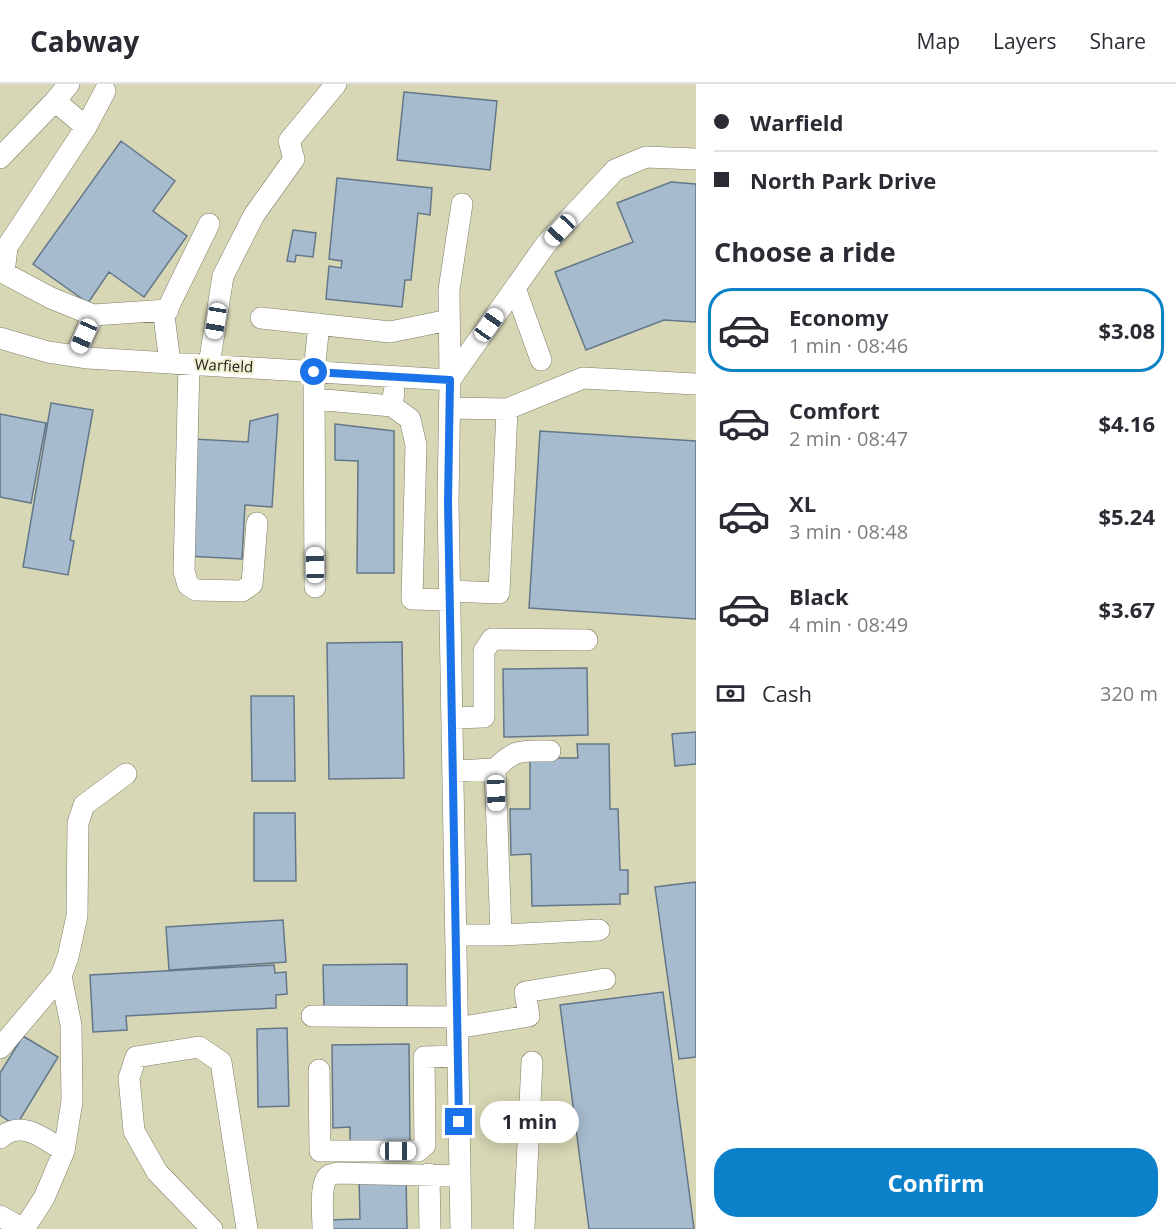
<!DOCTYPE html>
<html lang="en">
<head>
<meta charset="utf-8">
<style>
  body { margin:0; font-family:"Open Sans",sans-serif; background:#f2f2f3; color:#2b2b33; height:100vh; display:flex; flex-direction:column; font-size:22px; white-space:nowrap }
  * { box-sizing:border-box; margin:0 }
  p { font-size:20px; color:#7c7c81 }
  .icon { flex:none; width:33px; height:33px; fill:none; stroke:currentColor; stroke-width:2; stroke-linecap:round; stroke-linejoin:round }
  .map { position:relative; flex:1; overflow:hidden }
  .details { display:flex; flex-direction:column; background:#fff; width:480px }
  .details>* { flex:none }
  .hud { display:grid; align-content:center; height:132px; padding:0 18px; background:#fff }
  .end { position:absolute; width:27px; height:27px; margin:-14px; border:8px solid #1a73e8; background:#fff; box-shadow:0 0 0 3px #fff }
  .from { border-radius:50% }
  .bubble { position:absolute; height:42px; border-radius:21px; background:#fff; box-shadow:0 3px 15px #0003; font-size:20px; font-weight:700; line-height:42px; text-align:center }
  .car { position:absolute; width:18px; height:36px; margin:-18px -9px; border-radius:8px; box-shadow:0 0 4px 2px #0007; background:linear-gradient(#fff 24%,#345 0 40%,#fff 0 76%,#345 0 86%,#fff 0) }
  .hud b { display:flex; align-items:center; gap:21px; height:57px; font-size:22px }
  .hud b+b { border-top:2px solid #e1e1e2 }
  .hud i { width:15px; height:15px; background:#2b2b33 }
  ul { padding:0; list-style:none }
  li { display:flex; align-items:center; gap:18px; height:84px; margin:0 12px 9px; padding:0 6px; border:3px solid transparent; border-radius:24px }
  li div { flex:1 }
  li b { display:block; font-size:22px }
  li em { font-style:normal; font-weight:700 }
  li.selected { border-color:#0b81ca }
  li>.icon { width:54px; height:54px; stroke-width:1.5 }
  h2 { padding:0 18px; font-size:27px; line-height:72px }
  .pay { display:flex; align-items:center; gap:15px; height:66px; padding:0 18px; font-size:22px }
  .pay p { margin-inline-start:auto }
  .primary-button { display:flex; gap:12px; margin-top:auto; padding:12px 18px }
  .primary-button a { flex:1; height:69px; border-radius:24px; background:#0b81ca; color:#fff; font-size:24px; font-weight:700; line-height:69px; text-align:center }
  header { display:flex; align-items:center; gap:36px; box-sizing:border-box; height:84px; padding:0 30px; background:#fff; border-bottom:2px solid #e1e1e2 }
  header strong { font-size:28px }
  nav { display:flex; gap:33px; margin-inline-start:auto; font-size:21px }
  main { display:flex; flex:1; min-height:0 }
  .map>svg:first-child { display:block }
  .built { fill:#d7d7b5 }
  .building { fill:#a6bbce; stroke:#637788; stroke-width:1.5 }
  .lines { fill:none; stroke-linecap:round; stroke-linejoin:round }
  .minor-casing { stroke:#7e7e66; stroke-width:22 }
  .minor { stroke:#fff; stroke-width:21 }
  .route { stroke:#1a73e8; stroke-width:8 }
  .labels { text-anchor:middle; stroke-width:4.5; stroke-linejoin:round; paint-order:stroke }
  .street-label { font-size:15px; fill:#26251c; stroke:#f0f0d5 }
</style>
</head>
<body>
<header>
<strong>Cabway</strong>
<nav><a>Map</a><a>Layers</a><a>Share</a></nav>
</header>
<main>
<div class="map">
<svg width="696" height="1145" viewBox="0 0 696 1145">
  <rect width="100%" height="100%" fill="#e3e3c9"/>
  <!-- built -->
  <path class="built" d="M0 0H696V1145H0Z"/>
  <!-- building -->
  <path class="building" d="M404 8 497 17 490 86 397 76Z
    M121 57 175 97 153 127 187 152 144 213 109 188 88 219 33 180Z
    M337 94 432 104 430 131 418 129 411 196H405L402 223 326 215 329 182 341 184 342 177 329 175Z
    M671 98 696 100V238L664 236 586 266 555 188 633 158 617 119Z
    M293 146 316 149 313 173 296 171 295 178 287 177Z
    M51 319 93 326 70 456 74 457 68 491 23 483Z
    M0 330 46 339 31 419 0 413Z
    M278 330 272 423 245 421 242 475 187 472 194 355 248 358 250 337Z
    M335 340 394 347V489H357L358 377 335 376Z
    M540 347 696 357V535L529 524Z
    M402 558 404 694 329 695 327 559Z
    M587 584 588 651 504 653 503 585Z
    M251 612H294L295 697H252Z
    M696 648V680L675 682 672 650Z
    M577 660H609L610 725H618L620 786H628V810H620V820L532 822 531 770 511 771 510 725H530V674H578Z
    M254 729H295L296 797H254Z
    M696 798V973L679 975 655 803Z
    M283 836 286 878 169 886 166 843Z
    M407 880V922L324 923 323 881Z
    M274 881 275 889 286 888 287 910 276 911V924L126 932 127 946 93 948 90 891Z
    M663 908 694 1145H589L560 921Z
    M287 944 289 1022 258 1023 257 945Z
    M23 952 58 973 16 1042 0 1031V989Z
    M409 960 410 1060 350 1061V1043L333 1044 332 961Z
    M406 1093 407 1145H326V1136L360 1135 359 1094Z"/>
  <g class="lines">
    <!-- minor casing -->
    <g class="minor-casing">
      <path id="minor" d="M55 17 86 43 7 163 4 189 51 214 93 231
        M86 43 105 7
        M0 74 55 17 69 0
        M515 204 541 276
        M261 234 390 248 449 236
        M0 254 48 268 88 274 450 296
        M75 272 93 231 168 226
        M170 279 164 232 209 140
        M189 280 184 487 188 501 196 506 242 507 252 500 257 439
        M209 281 223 192 254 131 294 75 289 57 336 0
        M450 296 546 160 615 86 646 73 696 75
        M314 315 392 322 394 308
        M392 322 410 335 416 361 412 515 450 516
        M449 324 507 325 583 294 696 300
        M315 503 314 288 319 240
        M449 507 499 509 507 325
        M452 634 484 633V567L492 555 587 556
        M495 685C516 664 522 667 550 667
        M453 687 495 685 501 851H456
        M501 851 599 846
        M312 932 457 933
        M457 944 529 932 525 908 605 895
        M0 964 61 892 68 873 77 832 78 739 84 721 126 690
        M319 986 320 1067H418L425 1061 424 973 458 972
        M0 1054C22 1035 43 1054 64 1067
        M429 1090 430 1145
        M0 1132 23 1145
        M524 1143 532 978
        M24 1145 44 1114 64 1067 72 1017 71 941 61 892
        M212 1145 157 1088 134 1047 129 994 136 973 199 963 221 978 247 1145
        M323 1145C323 1132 320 1106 326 1095 328 1090 334 1090 338 1089L460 1092
        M461 1145 448 418 450 296 449 206 462 120"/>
    </g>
    <!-- minor -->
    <use href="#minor" class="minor"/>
  </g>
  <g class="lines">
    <!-- route -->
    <path class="route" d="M314 288 450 296 448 418 459 1038"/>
  </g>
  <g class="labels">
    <!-- street labels -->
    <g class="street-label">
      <text transform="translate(224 282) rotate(3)" y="5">Warfield</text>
    </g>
  </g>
</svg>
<i class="end from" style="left:314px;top:288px"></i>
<i class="end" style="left:459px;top:1038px"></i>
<div class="bubble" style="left:480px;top:1017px;width:99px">1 min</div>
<i class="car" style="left:560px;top:146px;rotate:223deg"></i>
<i class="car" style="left:216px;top:237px;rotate:189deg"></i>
<i class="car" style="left:489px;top:241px;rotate:35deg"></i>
<i class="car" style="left:84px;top:252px;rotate:204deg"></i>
<i class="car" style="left:315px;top:481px;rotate:359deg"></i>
<i class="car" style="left:496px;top:709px;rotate:178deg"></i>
<i class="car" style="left:398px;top:1067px;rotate:90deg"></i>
</div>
<section class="details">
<div class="hud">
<b><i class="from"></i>Warfield</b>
<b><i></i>North Park Drive</b>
</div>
<h2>Choose a ride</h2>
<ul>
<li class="selected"><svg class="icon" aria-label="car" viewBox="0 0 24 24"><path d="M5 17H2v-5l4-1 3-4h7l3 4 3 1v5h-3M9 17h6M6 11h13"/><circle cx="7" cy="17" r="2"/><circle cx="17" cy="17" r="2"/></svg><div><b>Economy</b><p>1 min · 08:46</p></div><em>$3.08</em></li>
<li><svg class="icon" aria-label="car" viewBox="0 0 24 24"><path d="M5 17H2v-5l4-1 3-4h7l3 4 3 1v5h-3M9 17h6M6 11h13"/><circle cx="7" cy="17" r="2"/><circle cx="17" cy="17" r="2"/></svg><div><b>Comfort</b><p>2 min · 08:47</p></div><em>$4.16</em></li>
<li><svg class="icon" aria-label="car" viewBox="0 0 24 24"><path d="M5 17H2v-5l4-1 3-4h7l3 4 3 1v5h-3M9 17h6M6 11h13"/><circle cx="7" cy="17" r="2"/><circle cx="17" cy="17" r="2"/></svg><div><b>XL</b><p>3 min · 08:48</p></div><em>$5.24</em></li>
<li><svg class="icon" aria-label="car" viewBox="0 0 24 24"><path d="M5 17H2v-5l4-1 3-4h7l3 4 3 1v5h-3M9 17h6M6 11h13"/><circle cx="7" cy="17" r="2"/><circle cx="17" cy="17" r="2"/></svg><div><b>Black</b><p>4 min · 08:49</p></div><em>$3.67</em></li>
</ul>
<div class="pay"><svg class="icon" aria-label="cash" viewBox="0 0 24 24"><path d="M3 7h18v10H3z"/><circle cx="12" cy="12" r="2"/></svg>Cash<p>320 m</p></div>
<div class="primary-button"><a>Confirm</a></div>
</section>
</main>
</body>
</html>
